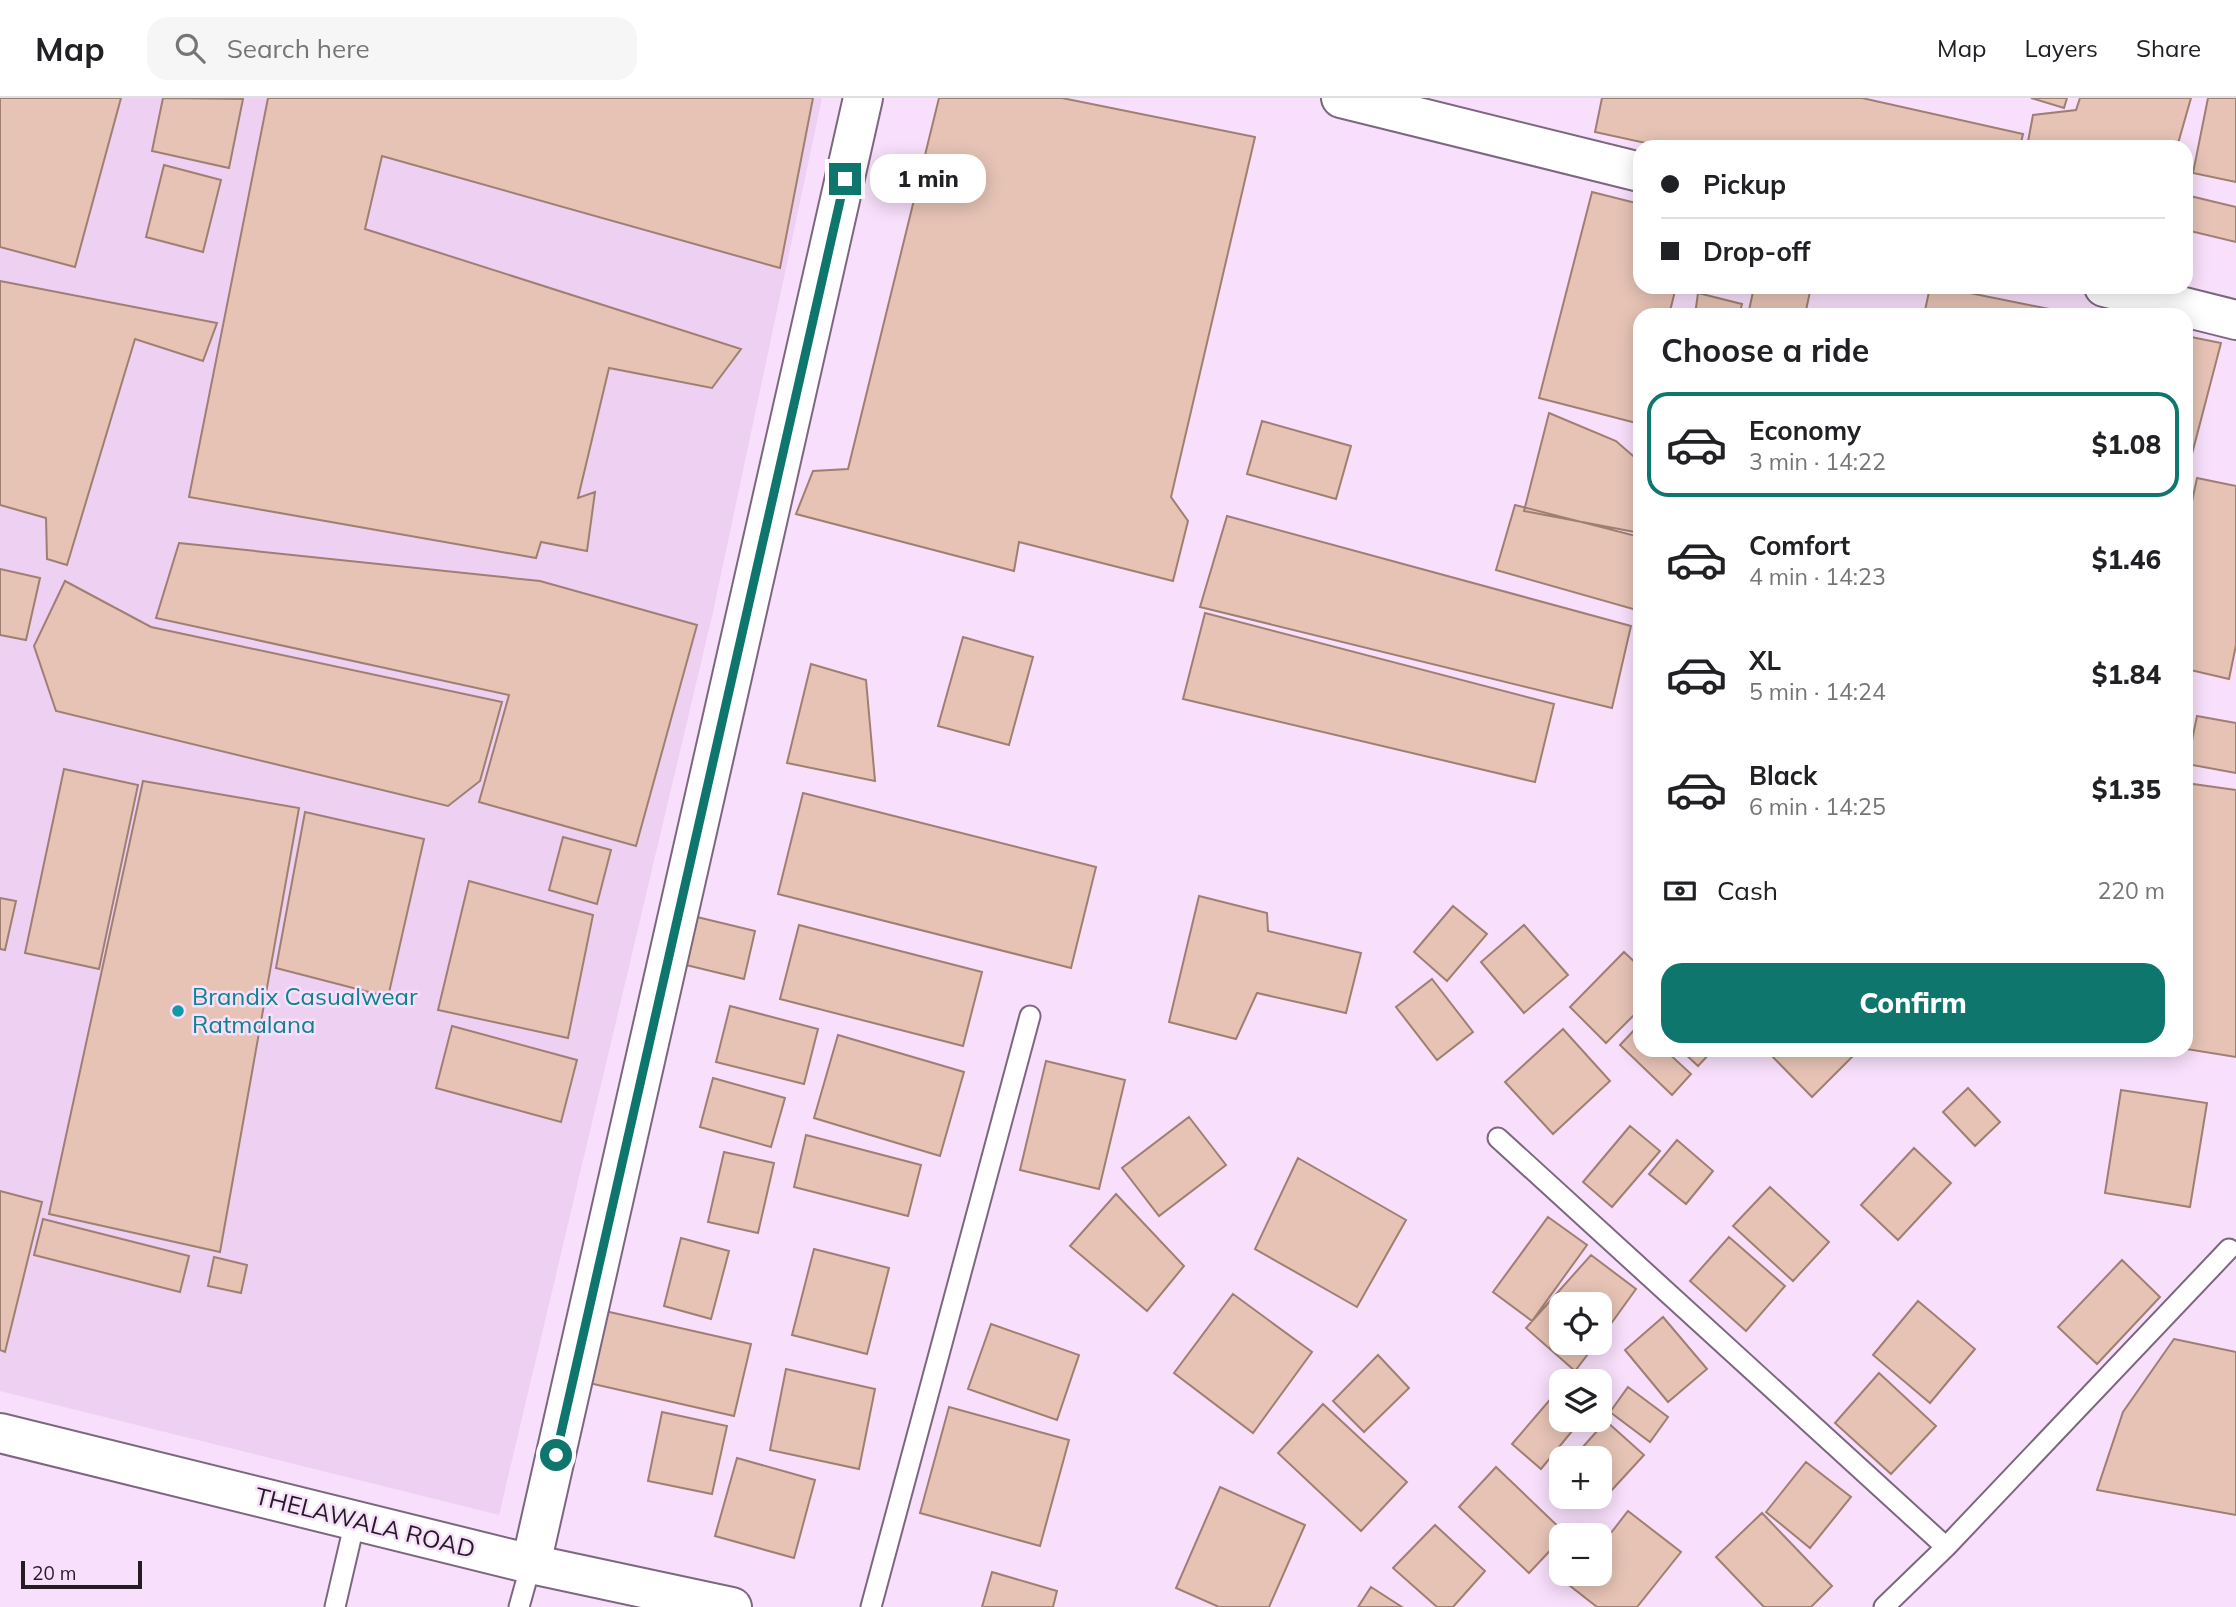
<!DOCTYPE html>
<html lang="en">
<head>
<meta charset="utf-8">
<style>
  body { margin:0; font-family:Mulish,sans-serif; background:#f6f6f6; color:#202124; height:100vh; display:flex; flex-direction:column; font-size:26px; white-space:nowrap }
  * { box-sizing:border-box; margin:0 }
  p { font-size:23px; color:#757577 }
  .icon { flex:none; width:38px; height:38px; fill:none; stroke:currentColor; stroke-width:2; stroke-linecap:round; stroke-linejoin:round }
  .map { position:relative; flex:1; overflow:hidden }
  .panel { position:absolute; left:1633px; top:210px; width:560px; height:749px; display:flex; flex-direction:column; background:#fff; border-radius:21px; box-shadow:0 4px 18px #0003 }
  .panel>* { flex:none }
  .hud { position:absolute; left:1633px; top:42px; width:560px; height:154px; border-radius:21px; box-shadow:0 4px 18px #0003; display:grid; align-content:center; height:154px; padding:0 28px; background:#fff }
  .tools { position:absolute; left:1549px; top:1194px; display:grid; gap:14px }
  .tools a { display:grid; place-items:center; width:63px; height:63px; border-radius:14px; background:#fff; box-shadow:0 4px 18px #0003; font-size:35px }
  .scale { position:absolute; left:21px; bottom:18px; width:121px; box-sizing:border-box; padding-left:7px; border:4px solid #241b25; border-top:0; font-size:19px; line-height:24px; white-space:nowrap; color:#241b25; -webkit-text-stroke:5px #f8dffb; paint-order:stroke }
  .end { position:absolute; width:32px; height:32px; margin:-16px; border:9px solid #0f766e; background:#fff; box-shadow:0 0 0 4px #fff }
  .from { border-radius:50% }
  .bubble { position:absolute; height:49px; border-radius:21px; background:#fff; box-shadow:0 4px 18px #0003; font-size:23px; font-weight:800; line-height:49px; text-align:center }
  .hud b { display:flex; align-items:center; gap:24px; height:66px; font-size:26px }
  .hud b+b { border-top:2px solid #e0e0e0 }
  .hud i { width:18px; height:18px; background:#202124 }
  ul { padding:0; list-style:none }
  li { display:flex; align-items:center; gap:21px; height:105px; margin:0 14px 10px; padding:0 14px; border:4px solid transparent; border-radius:21px }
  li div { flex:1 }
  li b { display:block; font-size:26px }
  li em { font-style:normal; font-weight:800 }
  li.on { border-color:#0f766e }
  li>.icon { width:63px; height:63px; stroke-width:1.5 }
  h2 { padding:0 28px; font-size:32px; line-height:84px }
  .pay { display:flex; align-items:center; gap:18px; height:77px; padding:0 28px; font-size:26px }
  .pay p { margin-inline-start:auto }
  .button { display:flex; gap:14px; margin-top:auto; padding:14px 28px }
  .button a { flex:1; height:80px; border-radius:21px; background:#0f766e; color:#fff; font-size:28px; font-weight:800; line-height:80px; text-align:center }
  header { display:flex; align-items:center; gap:42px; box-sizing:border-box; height:98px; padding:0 35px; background:#fff; border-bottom:2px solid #e0e0e0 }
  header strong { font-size:33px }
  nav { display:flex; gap:38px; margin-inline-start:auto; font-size:24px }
  .search { width:490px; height:63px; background:#f6f6f6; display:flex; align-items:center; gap:18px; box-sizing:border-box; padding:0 24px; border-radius:21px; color:#757577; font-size:26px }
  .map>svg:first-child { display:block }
  .built { fill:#eed0f2 }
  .building { fill:#e6c3b5; stroke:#9f7f72; stroke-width:2 }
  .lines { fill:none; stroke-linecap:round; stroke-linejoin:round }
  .service-casing { stroke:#7c677f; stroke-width:23 }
  .minor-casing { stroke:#7c677f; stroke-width:42 }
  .service { stroke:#fff; stroke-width:19 }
  .minor { stroke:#fff; stroke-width:38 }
  .route { stroke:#0f766e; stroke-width:9 }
  .culture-dot { fill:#0f9aa8; stroke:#f8dffb; stroke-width:2.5 }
  .labels { text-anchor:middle; stroke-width:5; stroke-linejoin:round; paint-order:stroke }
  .culture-label { font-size:24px; fill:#0d838f; stroke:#f8dffb; text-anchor:start }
  .street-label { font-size:24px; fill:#241b25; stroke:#f8dffb }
</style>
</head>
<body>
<header>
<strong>Map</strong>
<div class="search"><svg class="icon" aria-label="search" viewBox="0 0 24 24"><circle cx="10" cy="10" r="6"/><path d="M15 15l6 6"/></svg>Search here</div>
<nav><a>Map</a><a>Layers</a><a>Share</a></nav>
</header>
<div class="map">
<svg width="2236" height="1509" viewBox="0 0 2236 1509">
  <rect width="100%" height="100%" fill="#f8dffb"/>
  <!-- built -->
  <path class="built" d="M0 0H822L713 514 499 1417 0 1293Z"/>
  <!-- building -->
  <path class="building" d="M0 0H121L75 169 0 149Z
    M163 0 243 1 229 70 152 53Z
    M268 0H813L780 170 382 58 365 131 741 251 712 290 609 270 578 400 595 394 587 453 541 444 536 460 189 399Z
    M939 0H1062L1255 39 1171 399 1188 423 1173 483 1019 444 1014 473 796 416 813 373 848 371Z
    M1602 0H1862L2023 36 2020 49H1664L1595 34Z
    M2031 0H2067L2064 10Z
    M2080 0H2191L2177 49H2027L2033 17 2076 12Z
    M2208 0H2236V84L2193 75Z
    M164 67 221 82 203 154 146 139Z
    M1592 94 1640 106V189H1676L1669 217H1640V326L1539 300Z
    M2186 97 2236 109V144L2186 132Z
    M0 183 217 225 203 263 135 241 67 467 47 461 46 420 0 407Z
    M1754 189H1811L1805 217H1748Z
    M1930 189H1940L2079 217H1924Z
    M1698 195 1742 206 1739 217H1695Z
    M2186 238 2221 245 2186 379Z
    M1549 315 1616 343 1640 364V435L1524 413Z
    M1262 323 1351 348 1336 401 1247 376Z
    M2197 380 2236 388V547L2229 581 2186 571V431Z
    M1515 407 1640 439V513L1496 472Z
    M1227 418 1631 528 1612 610 1200 509Z
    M179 445 540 483 697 527 636 748 479 704 509 597 156 520Z
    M0 471 40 480 26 542 0 537Z
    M65 483 151 529 502 604 480 683 448 708 56 613 34 548Z
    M1205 515 1554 606 1535 684 1183 601Z
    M963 539 1033 559 1009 647 938 628Z
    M811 566 866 582 875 683 787 665Z
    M2197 618 2236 625V675L2187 666Z
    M64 671 138 687 99 871 25 855Z
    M143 683 299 710 220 1154 49 1116Z
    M2186 685 2236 692V959L2186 951Z
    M803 695 1096 769 1071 870 778 796Z
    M305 714 424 741 388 899 276 870Z
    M563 739 611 752 597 806 549 792Z
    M469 783 593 817 568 940 438 912Z
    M1199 798 1267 815 1268 833 1361 855 1346 915 1257 895 1236 941 1169 924Z
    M0 800 16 803 5 852 0 851Z
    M1453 808 1487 836 1447 883 1414 854Z
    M697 819 755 833 744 881 686 867Z
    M799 827 982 874 963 948 780 901Z
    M1524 827 1568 877 1524 915 1481 864Z
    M1624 854 1640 869V911L1606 945 1570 909Z
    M1432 881 1473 934 1437 962 1396 909Z
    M730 908 818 931 804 986 716 964Z
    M1639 927 1640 952H1665L1691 976 1672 997 1620 947Z
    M452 928 577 962 561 1024 436 990Z
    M1563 931 1610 983 1553 1036 1505 984Z
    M838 937 964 974 940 1058 814 1020Z
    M1681 952H1713L1698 968Z
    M1766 952H1859L1812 999Z
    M1046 963 1125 982 1099 1091 1020 1072Z
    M713 980 785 1000 771 1049 700 1029Z
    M1968 990 2000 1024 1975 1048 1943 1014Z
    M2121 992 2207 1005 2190 1109 2105 1095Z
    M1189 1019 1226 1067 1159 1118 1122 1070Z
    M1630 1028 1660 1053 1612 1109 1583 1084Z
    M806 1037 921 1067 908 1118 794 1089Z
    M1677 1042 1713 1073 1686 1106 1649 1076Z
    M1914 1050 1951 1085 1898 1142 1861 1107Z
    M724 1054 774 1065 758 1135 708 1124Z
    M1298 1060 1406 1122 1357 1209 1255 1151Z
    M1770 1089 1829 1144 1793 1183 1733 1128Z
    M0 1093 42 1104 5 1254 0 1252Z
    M1116 1096 1184 1168 1147 1213 1070 1148Z
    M1548 1119 1587 1147 1532 1223 1493 1194Z
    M43 1121 189 1158 180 1194 34 1157Z
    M1729 1139 1785 1188 1746 1233 1690 1183Z
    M681 1140 729 1153 711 1221 664 1208Z
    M814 1151 889 1170 867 1256 792 1237Z
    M1591 1157 1636 1191 1600 1241V1206H1561V1244H1597L1575 1273 1526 1230Z
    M214 1159 247 1167 241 1195 208 1188Z
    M2122 1162 2160 1199 2097 1266 2058 1229Z
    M1233 1196 1312 1254 1253 1335 1174 1275Z
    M1918 1203 1975 1251 1930 1305 1873 1257Z
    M605 1213 751 1246 734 1318 589 1285Z
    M1663 1219 1707 1271 1668 1304 1625 1252Z
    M991 1226 1079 1257 1057 1322 968 1291Z
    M2174 1241 2236 1254V1417L2097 1392 2123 1314Z
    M1378 1257 1409 1290 1364 1334 1333 1303Z
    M786 1271 875 1291 859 1371 770 1352Z
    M1879 1275 1936 1328 1891 1376 1835 1325Z
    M1628 1289 1668 1319 1650 1344 1610 1314Z
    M1554 1297 1561 1303V1321H1582L1541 1371 1512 1346Z
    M1323 1306 1407 1384 1361 1433 1278 1355Z
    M949 1309 1069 1342 1040 1448 920 1415Z
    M662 1314 727 1328 712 1396 648 1383Z
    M1606 1323 1644 1357 1599 1406 1591 1398H1600V1360H1573Z
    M737 1360 815 1382 794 1460 715 1438Z
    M1806 1364 1851 1399 1810 1450 1766 1414Z
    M1496 1369 1566 1436 1561 1437V1441L1529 1475 1459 1409Z
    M1220 1389 1305 1427 1269 1509H1219L1176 1490Z
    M1628 1413 1681 1454 1637 1509H1597L1569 1487 1578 1475H1600V1449Z
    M1762 1415 1832 1488 1811 1509H1764L1716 1459Z
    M1435 1427 1485 1473 1453 1509H1437L1393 1470Z
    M992 1474 1057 1493 1053 1509H982Z
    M1371 1489 1402 1509H1358Z"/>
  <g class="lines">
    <!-- service casing -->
    <g class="service-casing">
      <path id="service" d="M1498 1040 1946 1449
        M335 1509 355 1423
        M519 1509 531 1466
        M871 1509 1030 918
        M1884 1509 1946 1449 2229 1151"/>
    </g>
    <!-- minor casing -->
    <g class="minor-casing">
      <path id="minor" d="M1341 0 1640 74
        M2104 189 2236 222
        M0 1335 531 1466 732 1509
        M531 1466 863 0"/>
    </g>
    <!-- service -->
    <use href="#service" class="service"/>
    <!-- minor -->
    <use href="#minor" class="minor"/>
  </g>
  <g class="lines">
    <!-- route -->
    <path class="route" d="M556 1357 845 81"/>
  </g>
  <!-- markers -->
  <circle class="culture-dot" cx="178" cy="913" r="7"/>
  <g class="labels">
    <!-- culture labels -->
    <g class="culture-label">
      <text x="192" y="907">Brandix Casualwear<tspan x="192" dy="28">Ratmalana</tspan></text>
    </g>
    <!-- street labels -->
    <g class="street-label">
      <text transform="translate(365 1425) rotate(14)" y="8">THELAWALA ROAD</text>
    </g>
  </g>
</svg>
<div class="tools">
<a><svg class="icon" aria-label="locate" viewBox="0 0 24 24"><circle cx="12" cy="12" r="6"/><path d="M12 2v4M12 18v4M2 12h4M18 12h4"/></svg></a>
<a><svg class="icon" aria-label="layers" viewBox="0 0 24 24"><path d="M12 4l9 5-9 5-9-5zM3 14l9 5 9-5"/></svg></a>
<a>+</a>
<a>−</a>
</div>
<div class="scale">20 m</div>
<i class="end from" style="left:556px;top:1357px"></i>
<i class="end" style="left:845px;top:81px"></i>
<div class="bubble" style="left:870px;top:56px;width:116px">1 min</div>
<div class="hud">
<b><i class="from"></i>Pickup</b>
<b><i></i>Drop-off</b>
</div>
<section class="panel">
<h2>Choose a ride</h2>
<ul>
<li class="on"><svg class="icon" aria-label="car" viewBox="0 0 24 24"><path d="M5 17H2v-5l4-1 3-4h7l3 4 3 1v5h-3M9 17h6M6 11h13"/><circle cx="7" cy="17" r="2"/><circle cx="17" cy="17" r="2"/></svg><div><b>Economy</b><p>3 min · 14:22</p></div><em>$1.08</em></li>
<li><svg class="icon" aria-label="car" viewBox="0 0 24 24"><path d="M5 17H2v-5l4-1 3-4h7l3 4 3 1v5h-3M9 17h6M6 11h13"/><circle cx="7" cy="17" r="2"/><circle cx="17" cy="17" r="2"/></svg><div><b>Comfort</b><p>4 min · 14:23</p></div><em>$1.46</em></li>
<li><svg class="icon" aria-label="car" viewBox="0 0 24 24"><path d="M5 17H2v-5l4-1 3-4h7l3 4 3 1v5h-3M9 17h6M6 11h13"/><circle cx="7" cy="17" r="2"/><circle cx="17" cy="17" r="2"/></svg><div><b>XL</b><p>5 min · 14:24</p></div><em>$1.84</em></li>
<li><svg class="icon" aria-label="car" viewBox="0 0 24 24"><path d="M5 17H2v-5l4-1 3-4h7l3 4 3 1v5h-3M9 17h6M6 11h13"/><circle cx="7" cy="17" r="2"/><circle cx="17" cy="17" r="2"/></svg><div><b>Black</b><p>6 min · 14:25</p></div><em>$1.35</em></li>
</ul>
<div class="pay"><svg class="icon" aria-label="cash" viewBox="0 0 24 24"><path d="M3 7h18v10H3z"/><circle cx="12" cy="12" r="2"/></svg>Cash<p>220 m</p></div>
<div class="button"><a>Confirm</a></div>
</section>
</div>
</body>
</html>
